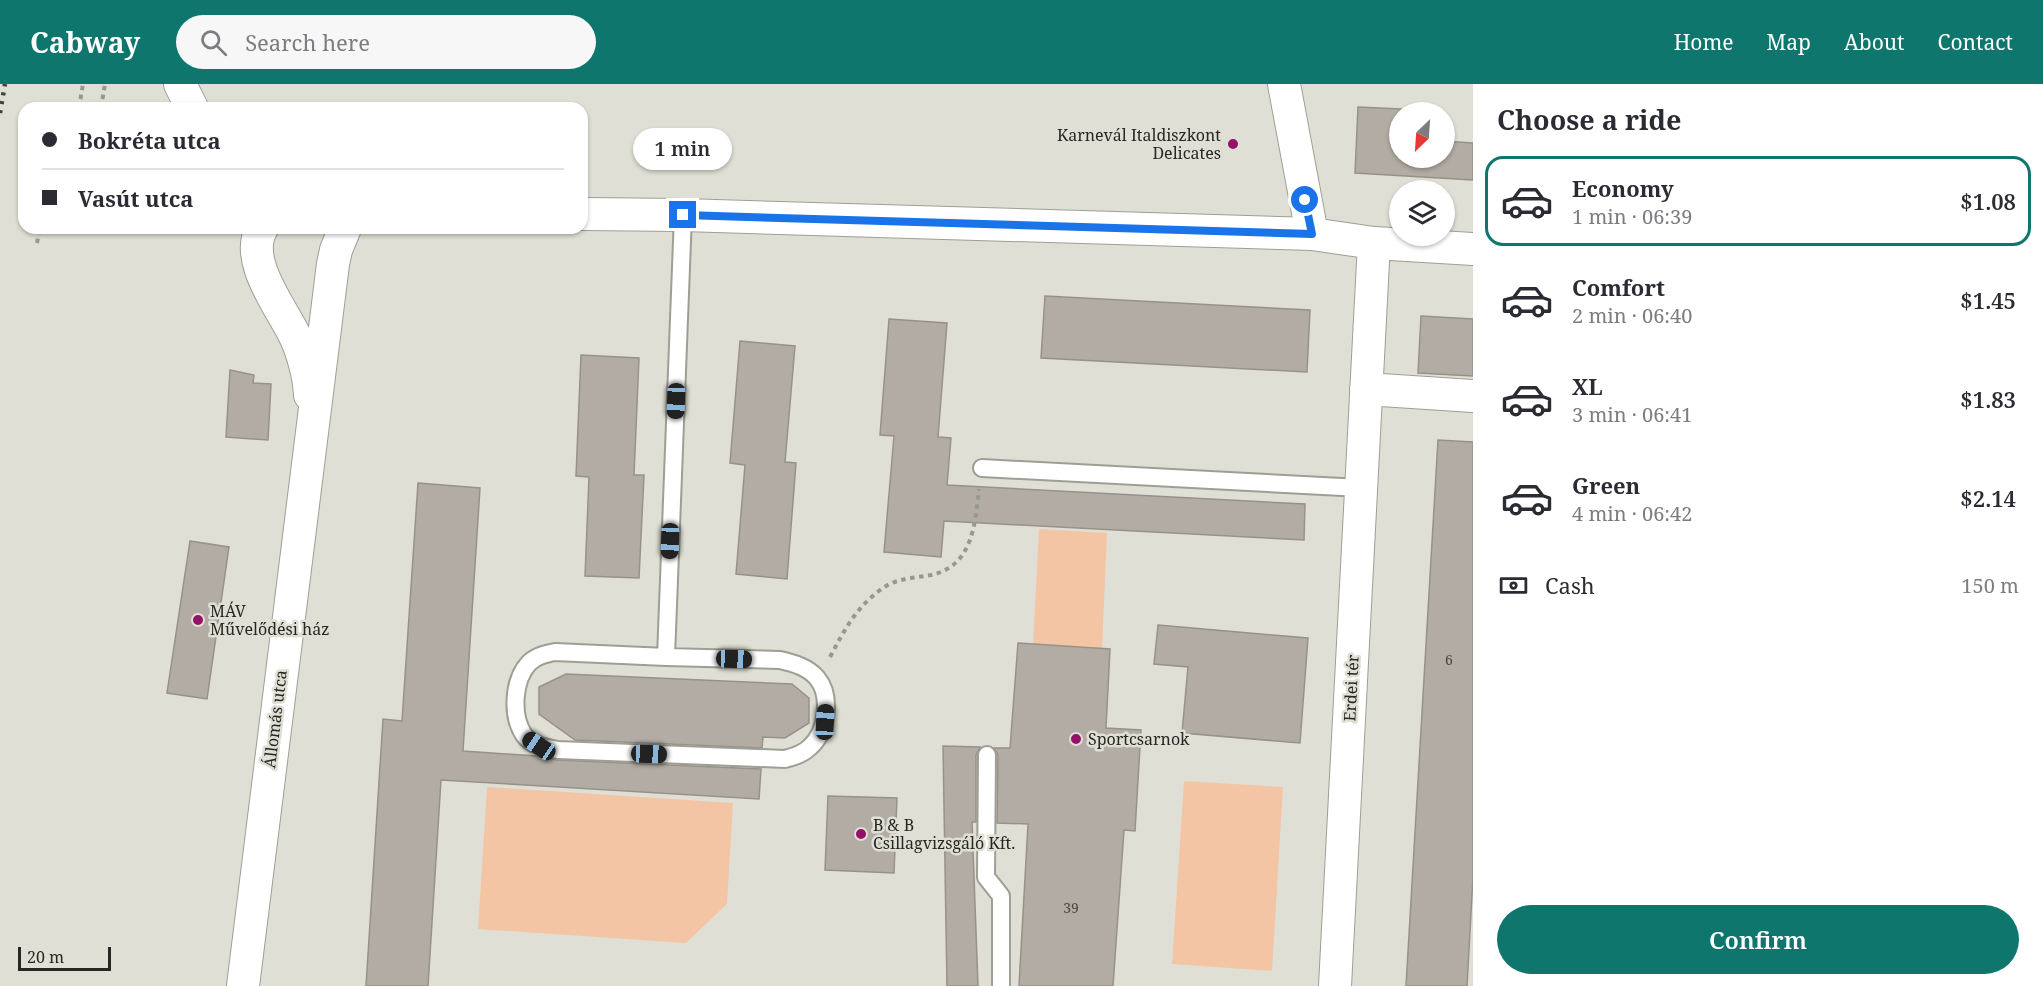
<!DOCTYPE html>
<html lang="en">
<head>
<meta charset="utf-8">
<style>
  body { margin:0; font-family:"Noto Serif",serif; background:#f7f7f7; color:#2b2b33; height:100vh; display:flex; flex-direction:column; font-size:22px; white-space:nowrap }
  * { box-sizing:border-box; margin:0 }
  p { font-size:20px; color:#7c7c81 }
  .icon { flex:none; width:33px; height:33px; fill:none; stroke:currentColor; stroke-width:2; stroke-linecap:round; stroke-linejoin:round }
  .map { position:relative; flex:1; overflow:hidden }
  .drawer { display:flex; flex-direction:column; background:#fff; width:570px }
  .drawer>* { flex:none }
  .top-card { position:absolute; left:18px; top:18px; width:570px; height:132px; border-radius:18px; box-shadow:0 2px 4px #0004; display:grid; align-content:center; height:132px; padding:0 24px; background:#fff }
  .needle { width:39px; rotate:205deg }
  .tools { position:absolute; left:1389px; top:18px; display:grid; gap:12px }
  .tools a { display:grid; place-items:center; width:66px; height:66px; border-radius:50%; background:#fff; box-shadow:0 2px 4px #0004; font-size:30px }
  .scale { position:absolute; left:18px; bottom:15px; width:93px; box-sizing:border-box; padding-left:6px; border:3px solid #262622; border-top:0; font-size:16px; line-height:21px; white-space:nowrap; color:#262622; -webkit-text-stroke:4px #e0dfd5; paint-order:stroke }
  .end { position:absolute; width:27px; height:27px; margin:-14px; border:8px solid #1a73e8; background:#fff; box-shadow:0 0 0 3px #fff }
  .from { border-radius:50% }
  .bubble { position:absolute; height:42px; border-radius:21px; background:#fff; box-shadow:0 2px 4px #0004; font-size:20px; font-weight:600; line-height:42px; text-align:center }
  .car { position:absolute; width:18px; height:36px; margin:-18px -9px; border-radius:8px; box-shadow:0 0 4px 2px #0007; background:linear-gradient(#222 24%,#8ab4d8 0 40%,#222 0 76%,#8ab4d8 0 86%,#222 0) }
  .top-card b { display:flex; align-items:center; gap:21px; height:57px; font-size:22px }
  .top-card b+b { border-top:2px solid #e1e1e2 }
  .top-card i { width:15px; height:15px; background:#2b2b33 }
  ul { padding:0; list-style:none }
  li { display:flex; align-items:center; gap:18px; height:90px; margin:0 12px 9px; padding:0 12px; border:3px solid transparent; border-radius:18px }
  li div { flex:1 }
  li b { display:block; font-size:22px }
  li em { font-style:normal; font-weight:600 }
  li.on { border-color:#0f766e }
  li>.icon { width:54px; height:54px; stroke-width:1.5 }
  h2 { padding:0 24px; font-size:27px; line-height:72px }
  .pay { display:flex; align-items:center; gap:15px; height:66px; padding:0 24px; font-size:22px }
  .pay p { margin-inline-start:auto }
  .button { display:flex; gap:12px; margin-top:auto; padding:12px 24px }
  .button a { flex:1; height:69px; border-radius:36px; background:#0f766e; color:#fff; font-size:24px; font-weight:600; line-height:69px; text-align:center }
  header { display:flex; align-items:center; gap:36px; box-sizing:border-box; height:84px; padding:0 30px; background:#0f766e; color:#fff }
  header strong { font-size:28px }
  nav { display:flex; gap:33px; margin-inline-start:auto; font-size:21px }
  .search { width:420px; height:54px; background:#f7f7f7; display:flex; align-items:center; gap:15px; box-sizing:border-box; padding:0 21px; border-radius:33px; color:#7c7c81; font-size:22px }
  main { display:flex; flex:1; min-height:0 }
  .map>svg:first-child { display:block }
  .green { fill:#f4c5a5 }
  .building { fill:#b2aca4; stroke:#979289; stroke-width:1.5 }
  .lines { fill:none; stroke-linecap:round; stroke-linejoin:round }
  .service-casing { stroke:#9f9e95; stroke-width:20 }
  .minor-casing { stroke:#9f9e95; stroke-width:34 }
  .path { stroke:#999890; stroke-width:4; stroke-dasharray:4.5 4.5; stroke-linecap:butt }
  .service { stroke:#fff; stroke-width:16 }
  .minor { stroke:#fff; stroke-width:32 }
  .rail { stroke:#41413c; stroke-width:4.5; stroke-dasharray:3 6; stroke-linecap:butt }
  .route { stroke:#1a73e8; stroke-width:8 }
  .poi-dot { fill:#951169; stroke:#e0dfd5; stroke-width:2 }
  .labels { text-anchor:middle; stroke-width:5; stroke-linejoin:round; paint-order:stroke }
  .number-label { font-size:14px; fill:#494842 }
  .poi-label { font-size:16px; fill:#262622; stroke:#e0dfd5; text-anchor:start }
  .street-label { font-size:16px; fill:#262622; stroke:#e0dfd5 }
</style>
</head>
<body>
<header>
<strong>Cabway</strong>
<div class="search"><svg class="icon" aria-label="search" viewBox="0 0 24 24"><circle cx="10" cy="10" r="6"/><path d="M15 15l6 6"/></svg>Search here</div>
<nav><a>Home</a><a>Map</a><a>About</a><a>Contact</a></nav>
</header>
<main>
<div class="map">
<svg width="1473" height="902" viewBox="0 0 1473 902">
  <rect width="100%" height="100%" fill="#e0dfd5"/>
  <!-- green -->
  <path class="green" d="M1039 445 1107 449 1102 565 1033 561Z
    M1184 697 1283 703 1272 887 1172 880Z
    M487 703 733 719 727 820 686 859 478 845Z"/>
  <!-- building -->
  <path class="building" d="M1358 23 1444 27 1400 28V74H1444V57L1473 59V96L1355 89Z
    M1045 212 1310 226 1307 288 1041 274Z
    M1421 232 1473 235V292L1418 289Z
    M889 235 947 239 938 353 951 354 947 401 1305 420 1304 456 944 437 941 473 884 468 894 352 880 351Z
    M740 257 795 262 785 378 796 379 787 495 736 490 745 381 730 379Z
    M581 271 639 274 634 391H644L639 494 585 492 589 393 576 392Z
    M230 286 254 291 253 299 271 300 268 356 226 353Z
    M1438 356 1473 358V793L1467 902H1406Z
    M418 399 480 404 463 667 537 672 557 676 761 685 759 715 441 696 428 902H366L383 635 402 637Z
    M190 457 229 463 207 615 167 609Z
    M1158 541 1308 554 1300 659 1182 649 1188 583 1154 580Z
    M1018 559 1110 565 1106 644 1141 646 1135 747 1124 746 1113 902H1019L1028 740 997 739 998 671 994 664H1010Z
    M566 590 792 600 809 614V639L785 654 763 653 762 664 575 656 539 630V603Z
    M943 662 980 663 976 671V738H972L978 902H947Z
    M828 712 897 714 894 789 825 786Z"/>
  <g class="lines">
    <!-- service casing -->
    <g class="service-casing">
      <path id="service" d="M982 384 1361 404
        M555 568 666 573 780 576C793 579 808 583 817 594 832 612 827 648 810 663 803 670 795 672 785 675L558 666C547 664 532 662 524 651 511 632 513 596 529 579 536 572 545 570 555 568Z
        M666 573 683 131
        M987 671 986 793 1001 812V902"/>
    </g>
    <!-- minor casing -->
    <g class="minor-casing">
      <path id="minor" d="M180 0 192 24
        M1284 0 1312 150
        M582 130 683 131 1312 150 1374 159 1473 165
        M262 144C243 176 281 223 295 252 303 269 309 292 310 311
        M1366 305 1473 312
        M243 902 333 180 336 166 345 144
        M1335 902 1374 159"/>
    </g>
    <!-- path -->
    <path class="path" d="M79 24 83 0
      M101 24 105 0
      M37 159 40 144
      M830 573C845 545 856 523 883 504 897 494 915 494 931 491 973 482 975 440 979 405"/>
    <!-- service -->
    <use href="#service" class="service"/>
    <!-- minor -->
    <use href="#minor" class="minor"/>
    <!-- rail -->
    <path class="rail" d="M0 29 5 0"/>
  </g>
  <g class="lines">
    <!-- route -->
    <path class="route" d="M683 131 1312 150 1305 116"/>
  </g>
  <!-- markers -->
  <g class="poi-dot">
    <circle cx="1233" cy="60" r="6"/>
    <circle cx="198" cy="536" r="6"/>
    <circle cx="1076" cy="655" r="6"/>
    <circle cx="861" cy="750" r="6"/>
  </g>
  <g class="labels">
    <!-- number labels -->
    <g class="number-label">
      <text x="1449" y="581">6</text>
      <text x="1071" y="829">39</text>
    </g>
    <!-- poi labels -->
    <g class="poi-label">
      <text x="1221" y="57" text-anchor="end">Karnevál Italdiszkont<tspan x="1221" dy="18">Delicates</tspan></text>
      <text x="210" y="533">MÁV<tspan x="210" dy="18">Művelődési ház</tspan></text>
      <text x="1088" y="661">Sportcsarnok</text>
      <text x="873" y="747">B &amp; B<tspan x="873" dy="18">Csillagvizsgáló Kft.</tspan></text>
    </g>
    <!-- street labels -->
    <g class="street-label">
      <text transform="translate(1351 604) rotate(-87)" y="6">Erdei tér</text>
      <text transform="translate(275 635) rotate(-83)" y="6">Állomás utca</text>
    </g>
  </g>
</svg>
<div class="tools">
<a><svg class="needle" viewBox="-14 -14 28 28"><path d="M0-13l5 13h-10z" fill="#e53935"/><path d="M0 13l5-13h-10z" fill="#7c7c81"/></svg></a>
<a><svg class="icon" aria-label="layers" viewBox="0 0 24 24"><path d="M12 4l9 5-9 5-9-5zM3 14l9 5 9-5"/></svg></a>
</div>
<div class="scale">20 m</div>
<i class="end from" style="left:1305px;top:116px"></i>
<i class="end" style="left:683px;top:131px"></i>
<div class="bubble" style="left:633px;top:44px;width:99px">1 min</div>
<i class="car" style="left:676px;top:317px;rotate:182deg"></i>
<i class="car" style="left:670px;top:457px;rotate:182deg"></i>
<i class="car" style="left:734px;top:575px;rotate:92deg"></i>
<i class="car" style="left:825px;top:638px;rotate:3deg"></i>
<i class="car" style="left:539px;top:662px;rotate:304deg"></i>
<i class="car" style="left:649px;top:670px;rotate:92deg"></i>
<div class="top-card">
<b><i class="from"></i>Bokréta utca</b>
<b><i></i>Vasút utca</b>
</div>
</div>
<section class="drawer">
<h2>Choose a ride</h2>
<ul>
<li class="on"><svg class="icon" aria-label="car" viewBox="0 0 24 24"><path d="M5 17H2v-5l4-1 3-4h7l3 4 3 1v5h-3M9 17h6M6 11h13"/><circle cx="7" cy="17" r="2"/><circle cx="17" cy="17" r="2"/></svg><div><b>Economy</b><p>1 min · 06:39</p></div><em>$1.08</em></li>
<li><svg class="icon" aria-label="car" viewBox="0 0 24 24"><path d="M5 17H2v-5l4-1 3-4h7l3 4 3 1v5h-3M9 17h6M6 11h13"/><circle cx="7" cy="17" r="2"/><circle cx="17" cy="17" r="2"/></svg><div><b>Comfort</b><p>2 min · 06:40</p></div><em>$1.45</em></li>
<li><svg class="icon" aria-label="car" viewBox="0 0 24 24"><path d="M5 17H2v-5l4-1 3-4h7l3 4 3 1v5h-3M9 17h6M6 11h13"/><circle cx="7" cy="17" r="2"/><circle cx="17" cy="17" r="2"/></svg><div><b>XL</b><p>3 min · 06:41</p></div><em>$1.83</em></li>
<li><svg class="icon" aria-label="car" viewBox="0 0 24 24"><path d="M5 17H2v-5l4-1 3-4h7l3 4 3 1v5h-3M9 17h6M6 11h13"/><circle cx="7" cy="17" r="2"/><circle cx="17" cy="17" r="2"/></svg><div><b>Green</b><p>4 min · 06:42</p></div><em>$2.14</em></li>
</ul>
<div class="pay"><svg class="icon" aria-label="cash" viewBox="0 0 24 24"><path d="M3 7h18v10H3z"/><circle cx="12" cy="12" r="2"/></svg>Cash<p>150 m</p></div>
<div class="button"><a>Confirm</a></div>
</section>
</main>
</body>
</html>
